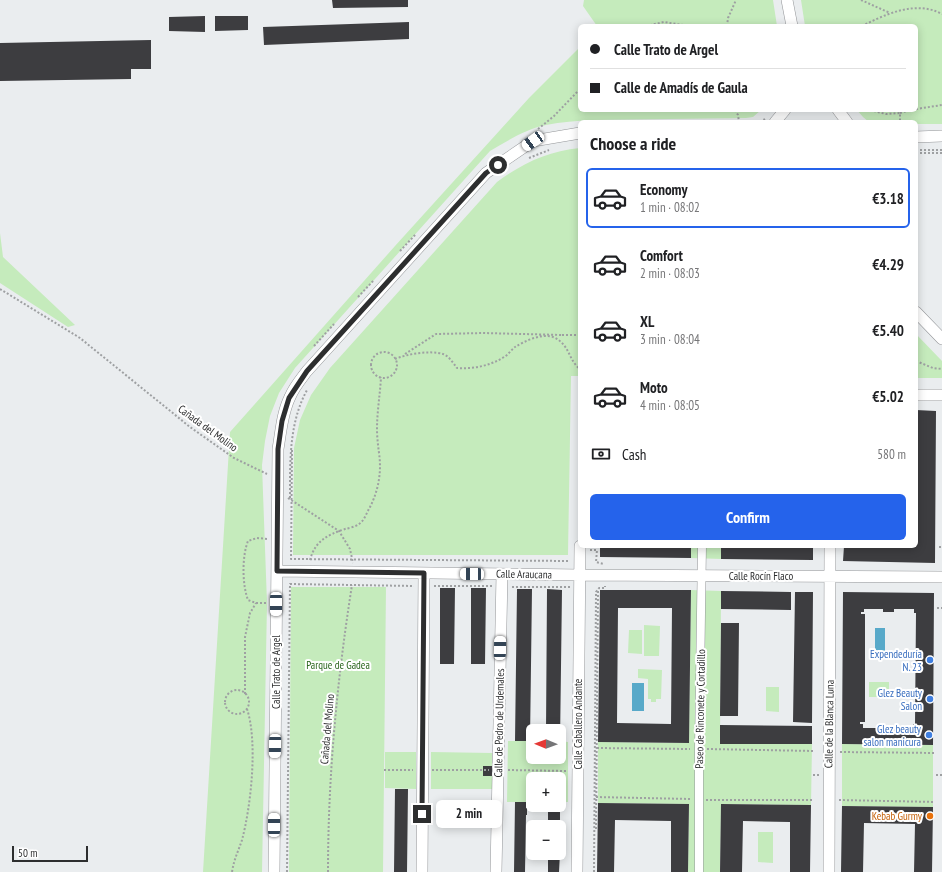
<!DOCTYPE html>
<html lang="en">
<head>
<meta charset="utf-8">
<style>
  body { margin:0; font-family:"PT Sans Narrow",sans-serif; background:#f6f6f6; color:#202124; height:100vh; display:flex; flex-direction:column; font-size:15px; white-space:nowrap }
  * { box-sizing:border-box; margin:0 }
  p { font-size:13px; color:#757577 }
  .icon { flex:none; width:22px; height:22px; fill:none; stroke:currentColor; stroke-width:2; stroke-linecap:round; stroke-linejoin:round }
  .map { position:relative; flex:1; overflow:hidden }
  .details { position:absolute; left:578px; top:120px; width:340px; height:428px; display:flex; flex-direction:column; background:#fff; border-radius:6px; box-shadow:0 2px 10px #0003 }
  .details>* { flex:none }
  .banner { position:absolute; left:578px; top:24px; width:340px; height:88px; border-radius:6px; box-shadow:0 2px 10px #0003; display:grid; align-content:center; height:88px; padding:0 12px; background:#fff }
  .needle { width:26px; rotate:271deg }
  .tools { position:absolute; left:526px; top:724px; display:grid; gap:8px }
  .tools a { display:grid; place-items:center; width:40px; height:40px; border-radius:6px; background:#fff; box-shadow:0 2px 10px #0003; font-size:20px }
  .scale { position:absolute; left:12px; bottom:10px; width:76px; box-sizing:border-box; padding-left:4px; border:2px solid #2d2e2f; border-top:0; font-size:11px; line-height:14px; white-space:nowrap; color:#2d2e2f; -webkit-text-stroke:3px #fff; paint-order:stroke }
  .end { position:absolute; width:18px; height:18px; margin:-9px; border:5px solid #2d2e2f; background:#fff; box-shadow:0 0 0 2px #fff }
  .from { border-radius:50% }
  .bubble { position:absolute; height:28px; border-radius:6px; background:#fff; box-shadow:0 2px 10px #0003; font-size:13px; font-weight:600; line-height:28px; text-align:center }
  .car { position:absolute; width:12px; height:24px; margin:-12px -6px; border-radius:5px; box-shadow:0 0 3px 1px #0007; background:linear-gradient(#fff 24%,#345 0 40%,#fff 0 76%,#345 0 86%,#fff 0) }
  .banner b { display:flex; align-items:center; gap:14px; height:38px; font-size:15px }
  .banner b+b { border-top:1px solid #e0e0e0 }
  .banner i { width:10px; height:10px; background:#202124 }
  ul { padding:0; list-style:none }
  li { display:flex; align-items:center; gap:12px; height:60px; margin:0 8px 6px; padding:0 4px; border:2px solid transparent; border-radius:6px }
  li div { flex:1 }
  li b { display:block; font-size:15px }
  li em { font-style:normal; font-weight:600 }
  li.current { border-color:#2563eb }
  li>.icon { width:36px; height:36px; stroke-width:1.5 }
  h2 { padding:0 12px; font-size:18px; line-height:48px }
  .pay { display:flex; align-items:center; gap:10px; height:44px; padding:0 12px; font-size:15px }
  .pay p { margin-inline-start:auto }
  .action { display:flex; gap:8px; margin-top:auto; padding:8px 12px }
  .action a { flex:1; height:46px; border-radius:6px; background:#2563eb; color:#fff; font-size:16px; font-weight:600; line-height:46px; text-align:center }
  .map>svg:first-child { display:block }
  .green { fill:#c5ebbc }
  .water { fill:#58a9c9 }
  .building { fill:#3d3d40; fill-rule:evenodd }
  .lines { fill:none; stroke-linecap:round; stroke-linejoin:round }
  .pedestrian-casing { stroke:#949699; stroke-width:9 }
  .minor-casing { stroke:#949699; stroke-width:12 }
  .path { stroke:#9ea0a2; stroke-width:2; stroke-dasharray:2 2; stroke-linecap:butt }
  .pedestrian { stroke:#fff; stroke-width:8 }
  .minor { stroke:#fff; stroke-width:11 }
  .route { stroke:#2d2e2f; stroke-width:5 }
  .shop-dot { fill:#3f7fe0; stroke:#fff; stroke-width:1.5 }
  .food-dot { fill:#e8710a; stroke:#fff; stroke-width:1.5 }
  .labels { text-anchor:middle; stroke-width:4; stroke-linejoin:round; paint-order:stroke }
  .street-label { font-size:11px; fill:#2d2e2f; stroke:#fff }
  .shop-label { font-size:11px; fill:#366cbe; stroke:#fff; text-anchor:end }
  .park-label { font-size:11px; fill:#2a651d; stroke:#fff }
  .food-label { font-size:11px; fill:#c56008; stroke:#fff; text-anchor:end }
</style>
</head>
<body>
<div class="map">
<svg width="942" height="872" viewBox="0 0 942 872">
  <rect width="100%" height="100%" fill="#eaedef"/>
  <!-- green -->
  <path class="green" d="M584 0H773L777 26H597L583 6Z
    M801 0H942V124H916V122H869L863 117 857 110H916V26H805Z
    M580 47V110H761L753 117 746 118 592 120C577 121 561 122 546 125 526 129 507 141 490 151L295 368 279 393 270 416 265 441 262 465 267 603 262 872H203L230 432 395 246 529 98Z
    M580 148V376H571L568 555H293L294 448 300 420 311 395 330 368 497 182C523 163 548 151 580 148Z
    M0 233 3 257 75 325 68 327 0 283Z
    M916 334 942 361V378H916Z
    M691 546H721V559L691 558Z
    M291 587H386L383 872H289Z
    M691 590 721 591 720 743 812 744 811 805 721 804 720 872H688L689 804 598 803V742L689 743Z
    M644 625 660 626 659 656H644Z
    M629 630H642V654L628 653Z
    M638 669 662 670 661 699H656V702H651V699H648V679L638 678Z
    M869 682H889V697H869Z
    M766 687H779V712L766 711Z
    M508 741H533V757H559V741L568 742V802H559V779H533V802H507Z
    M842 744 933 745V807L842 806Z
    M385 752H416V789L385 788Z
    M431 752 492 753V789H431Z
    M758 832H773V863L758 862Z"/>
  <!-- water -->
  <path class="water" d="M875 628H885V655H875Z
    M632 683H644V711H632Z"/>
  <!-- building -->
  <path class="building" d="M332 0H408V7L333 8Z
    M205 16V32L169 31V17Z
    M215 16H248V30L215 31Z
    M409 22V39L264 45 263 27Z
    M151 40V69H131V79L0 81V43Z
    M916 410 936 411 935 563 843 561 844 546H916L918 434H916Z
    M600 546H691V558L600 557Z
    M721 546H813V560L721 559Z
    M440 588H455L454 664H440Z
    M471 588H486L485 664H471Z
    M517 589H532L530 741H515Z
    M547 589 562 590 560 743H559V731H546Z
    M600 590H691L689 743 598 742ZM618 608H672L671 724 617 723Z
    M721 591 791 592V610L721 609Z
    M795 592H813L812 723 793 722Z
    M843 592 934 593 933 745 842 744ZM864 609H883V612H894V609H914V613H916L915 724H913V728H893V726H882V728H863V724H860V722H865V614H861V612H864Z
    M721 623H739L738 716H720Z
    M720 725 812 726V744H720Z
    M483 766H492V776H483Z
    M395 789H408L407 872H394Z
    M515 802H526V808H527V815H526L525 872H514Z
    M598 803 689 804 688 872H671V821L615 820 614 872H597Z
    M721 804 811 805 810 872H790V822L743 821 742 872H720Z
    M548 805H560V827H548Z
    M842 806 933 807 932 872H914L915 824 864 823 863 872H841Z
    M548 853H560L559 872H548Z"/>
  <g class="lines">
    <!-- pedestrian casing -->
    <g class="pedestrian-casing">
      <path id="pedestrian" d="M699 872V748L702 546"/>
    </g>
    <!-- minor casing -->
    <g class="minor-casing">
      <path id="minor" d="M787 0 792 26
        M838 110 847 122
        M775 122 785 110
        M916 137 942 136
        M916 312 942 339
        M916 395H942
        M277 571 580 575 942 577
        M274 872 278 449C281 432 282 413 290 397 294 387 301 379 307 371L486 173 533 141 580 133
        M422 872 424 573
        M496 872 502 574
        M577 872 580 546
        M829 872 830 546"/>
    </g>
    <!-- path -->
    <path class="path" d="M861 0 890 13
      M646 26 664 22 689 26
      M727 26 728 18 736 0
      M862 26C886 14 916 0 942 14
      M916 109 942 105
      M735 110 738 115 739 122
      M870 110 886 114 900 113V122
      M900 113 910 110
      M745 120V122
      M760 122 765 119
      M538 129 554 116 580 89
      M916 150H942
      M916 153H942
      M529 158 549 150
      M400 251 416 234
      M0 289 80 338 190 427 234 458 267 474
      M358 297 374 280
      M562 335H580
      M314 346 334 324
      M371 365a13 13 0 1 1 26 0a13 13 0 1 1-26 0Z
      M405 354 436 334 483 333 562 335
      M395 359C407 354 430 350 443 354 449 356 453 363 457 368 473 369 490 366 504 357 508 355 511 350 515 347 525 341 541 333 553 337 570 344 568 360 580 369
      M916 361 933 368 942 369
      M292 450 291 559 570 561
      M288 498 339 531 350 549 353 563
      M290 498C290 461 289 423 307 390
      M939 547H942
      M590 550H597L596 562 604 564
      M310 560C315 541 327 535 345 529 349 528 355 527 359 524 364 521 366 514 369 509 378 492 382 473 379 453 378 445 377 437 377 429 377 412 380 395 381 377
      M434 586H492
      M512 587H570
      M266 603H256L248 600C242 584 242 556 248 541L257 538 268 539
      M937 608H942
      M225 702a12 12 0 1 1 24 0a12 12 0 1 1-24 0Z
      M245 694V637L250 613 256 603
      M597 748 690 749
      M707 749 814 751
      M840 752 936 753
      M384 770H413
      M432 770H489
      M508 770 567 771
      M813 775H820
      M936 775H942
      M596 797 690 799
      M706 800H813
      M839 800 935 802
      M596 829 598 590
      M232 872C234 859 238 852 242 840 251 806 258 742 247 709
      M287 872 290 584 414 586
      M328 872C328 776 337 680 352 585
      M594 872 596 592 599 588H605V586"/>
    <!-- pedestrian -->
    <use href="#pedestrian" class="pedestrian"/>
    <!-- minor -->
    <use href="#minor" class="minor"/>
  </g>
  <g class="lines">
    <!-- route -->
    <path class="route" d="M422 814 424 573 277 571 278 449 282 421 289 398 307 371 486 173 498 165"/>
  </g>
  <!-- markers -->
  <g class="shop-dot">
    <circle cx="930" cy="660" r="4"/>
    <circle cx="930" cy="699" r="4"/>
    <circle cx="929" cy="735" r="4"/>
  </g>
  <circle class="food-dot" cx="930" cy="816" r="4"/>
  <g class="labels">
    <!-- street labels -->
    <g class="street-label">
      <text transform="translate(208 428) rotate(36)" y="4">Cañada del Molino</text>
      <text transform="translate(524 574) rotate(1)" y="4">Calle Araucana</text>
      <text x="761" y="580">Calle Rocín Flaco</text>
      <text transform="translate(276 672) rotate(-90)" y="4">Calle Trato de Argel</text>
      <text transform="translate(700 709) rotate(-89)" y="4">Paseo de Rinconete y Cortadillo</text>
      <text transform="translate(499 723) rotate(-89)" y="4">Calle de Pedro de Urdemales</text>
      <text transform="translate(578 724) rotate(-90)" y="4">Calle Caballero Andante</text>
      <text transform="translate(829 724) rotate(-89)" y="4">Calle de la Blanca Luna</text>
      <text transform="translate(327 729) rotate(-85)" y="4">Cañada del Molino</text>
    </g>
    <!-- shop labels -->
    <g class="shop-label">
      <text x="922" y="658">Expendeduría<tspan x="922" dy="13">N. 23</tspan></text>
      <text x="922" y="697">Glez Beauty<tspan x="922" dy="13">Salon</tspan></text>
      <text x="921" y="733">Glez beauty<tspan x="921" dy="13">salon manicura</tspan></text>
    </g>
    <!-- park labels -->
    <g class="park-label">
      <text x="338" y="669">Parque de Gadea</text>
    </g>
    <!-- food labels -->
    <g class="food-label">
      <text x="922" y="820">Kebab Gurmy</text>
    </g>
  </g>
</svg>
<div class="tools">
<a><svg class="needle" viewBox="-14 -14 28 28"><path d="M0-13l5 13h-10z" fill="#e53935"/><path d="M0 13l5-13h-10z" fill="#757577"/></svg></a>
<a>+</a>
<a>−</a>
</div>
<div class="scale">50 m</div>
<i class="end from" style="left:498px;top:165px"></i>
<i class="end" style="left:422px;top:814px"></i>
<div class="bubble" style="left:436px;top:800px;width:66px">2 min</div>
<i class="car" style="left:533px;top:141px;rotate:235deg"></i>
<i class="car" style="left:472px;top:574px;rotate:271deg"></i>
<i class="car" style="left:276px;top:604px;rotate:180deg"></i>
<i class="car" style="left:500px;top:648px;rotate:1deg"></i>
<i class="car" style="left:275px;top:746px;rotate:181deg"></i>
<i class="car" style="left:274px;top:825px;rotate:0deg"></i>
<div class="banner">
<b><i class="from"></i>Calle Trato de Argel</b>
<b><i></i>Calle de Amadís de Gaula</b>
</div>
<section class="details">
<h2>Choose a ride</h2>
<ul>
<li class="current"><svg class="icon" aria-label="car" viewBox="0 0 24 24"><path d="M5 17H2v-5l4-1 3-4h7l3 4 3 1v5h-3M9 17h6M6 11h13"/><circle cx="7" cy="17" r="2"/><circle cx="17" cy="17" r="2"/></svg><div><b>Economy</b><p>1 min · 08:02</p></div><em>€3.18</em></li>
<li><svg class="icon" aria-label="car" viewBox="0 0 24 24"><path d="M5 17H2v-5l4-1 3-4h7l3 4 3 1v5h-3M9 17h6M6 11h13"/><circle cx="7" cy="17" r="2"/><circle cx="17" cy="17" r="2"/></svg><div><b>Comfort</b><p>2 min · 08:03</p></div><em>€4.29</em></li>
<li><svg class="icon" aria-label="car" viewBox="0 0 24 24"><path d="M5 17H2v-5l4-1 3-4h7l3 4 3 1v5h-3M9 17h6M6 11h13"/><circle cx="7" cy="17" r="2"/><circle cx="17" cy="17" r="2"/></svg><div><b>XL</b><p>3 min · 08:04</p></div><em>€5.40</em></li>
<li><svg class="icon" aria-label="car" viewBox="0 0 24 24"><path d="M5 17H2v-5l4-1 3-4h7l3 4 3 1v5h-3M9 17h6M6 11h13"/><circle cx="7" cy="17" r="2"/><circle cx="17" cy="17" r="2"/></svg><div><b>Moto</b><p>4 min · 08:05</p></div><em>€5.02</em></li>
</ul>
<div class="pay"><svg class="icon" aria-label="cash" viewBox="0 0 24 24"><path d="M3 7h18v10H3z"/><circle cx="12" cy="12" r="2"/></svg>Cash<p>580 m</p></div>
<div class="action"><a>Confirm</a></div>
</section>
</div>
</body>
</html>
